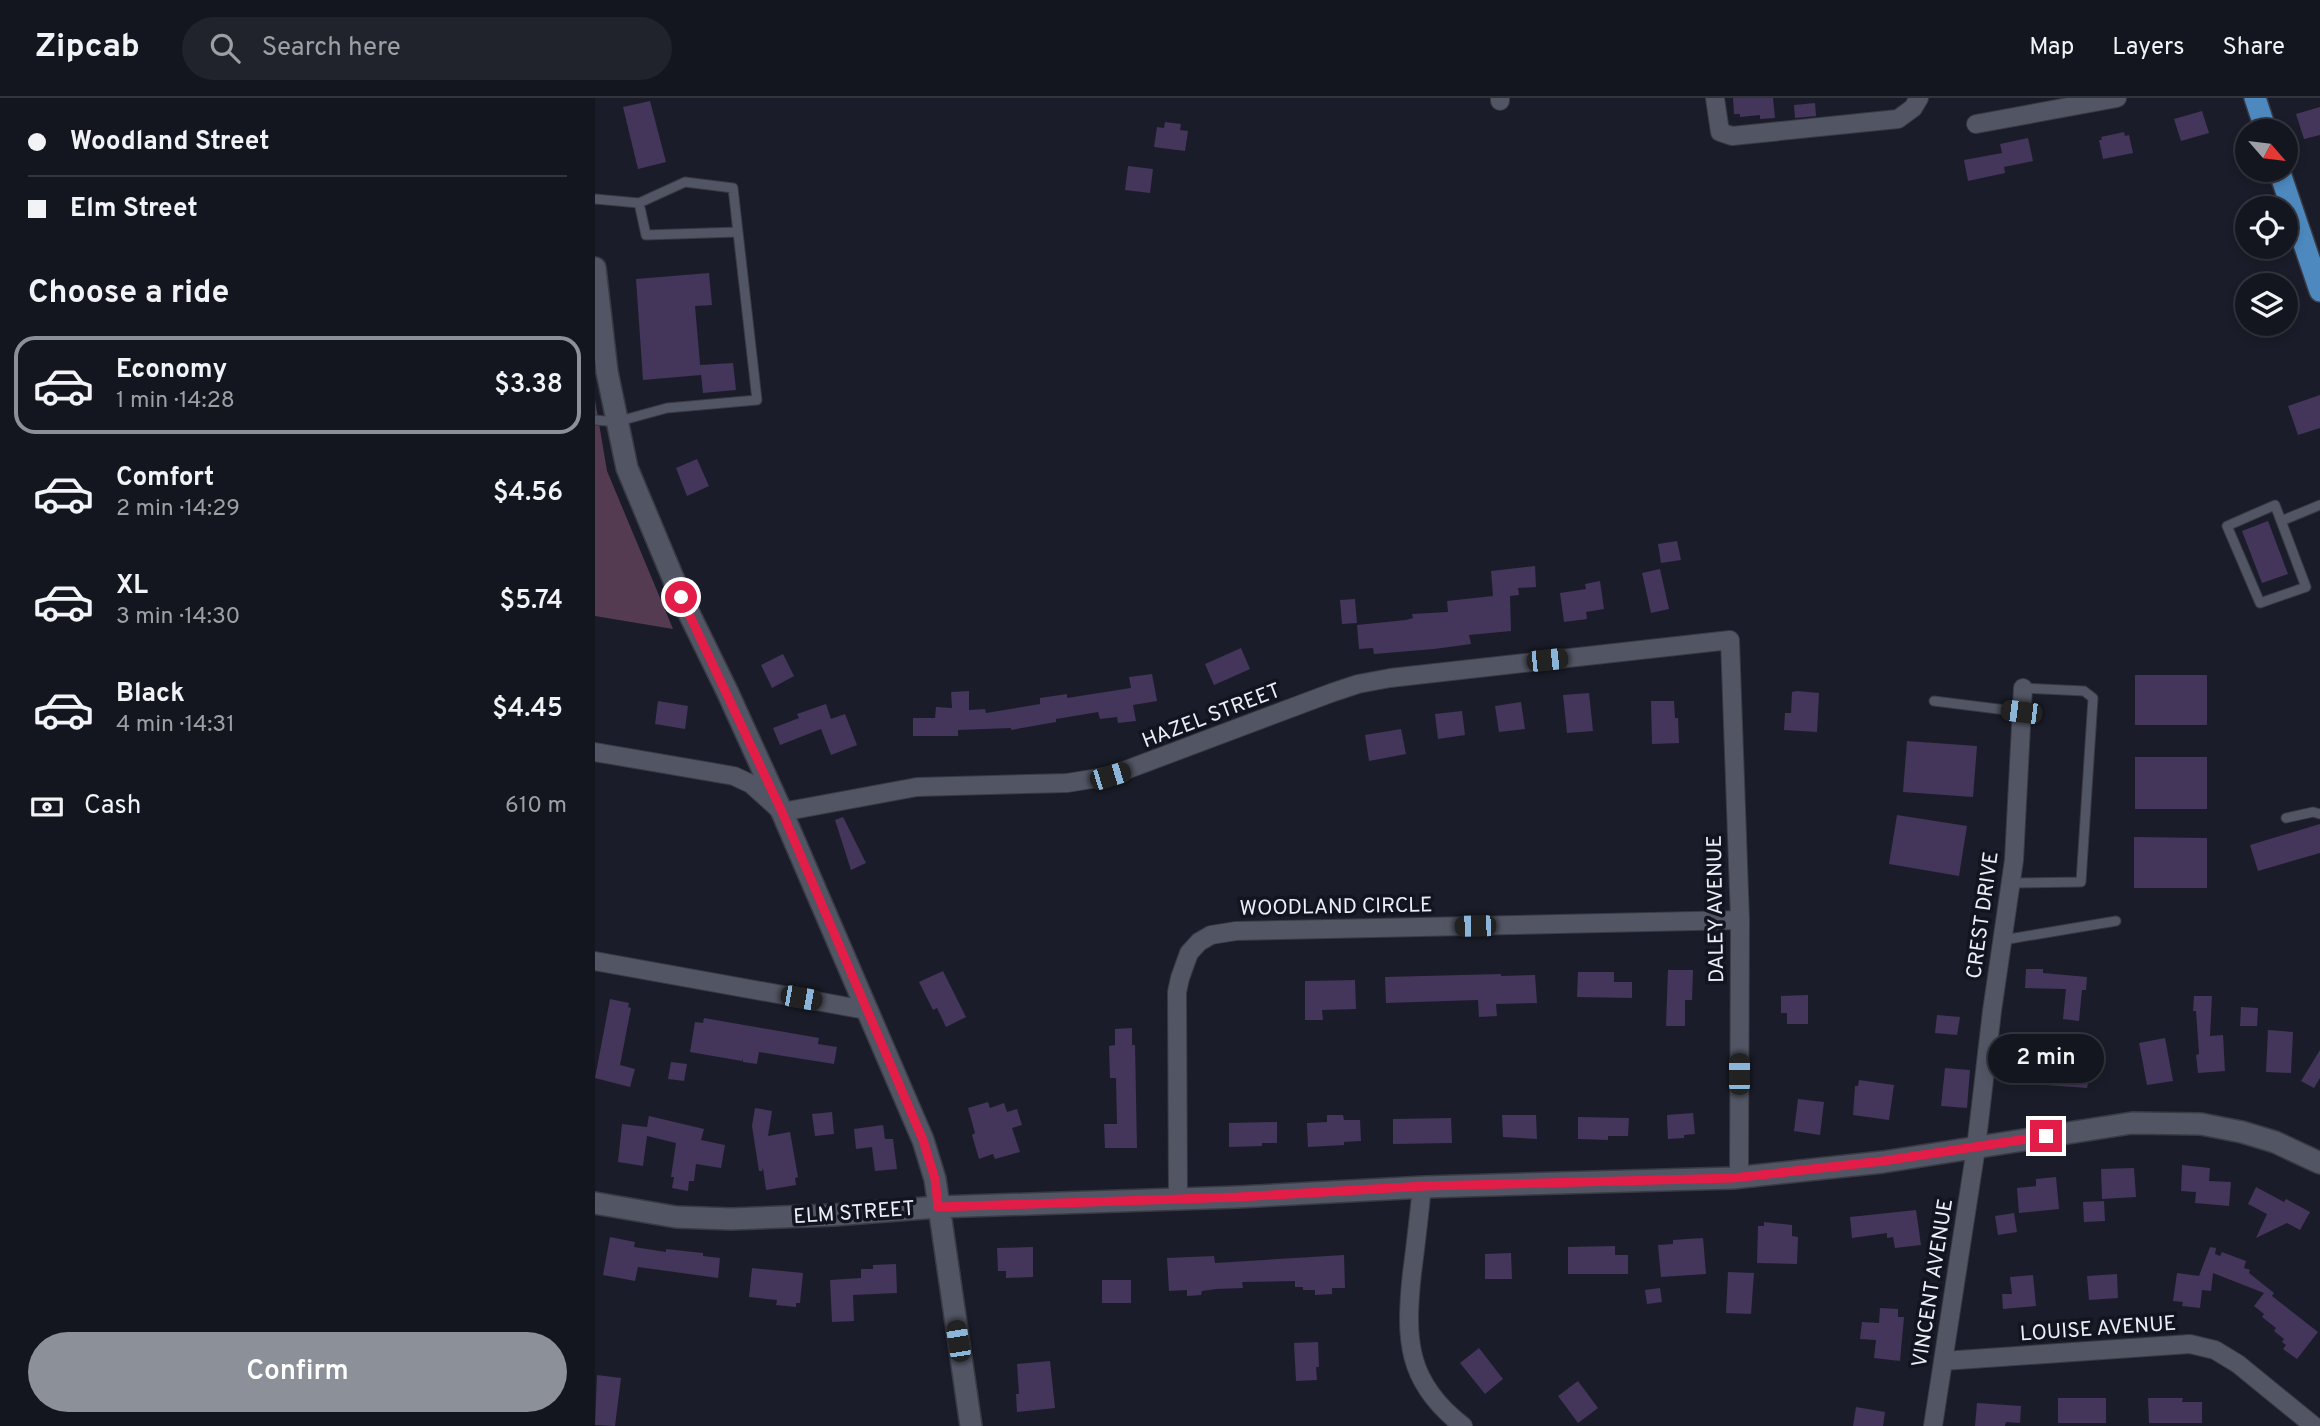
<!DOCTYPE html>
<html lang="en">
<head>
<meta charset="utf-8">
<style>
  body { margin:0; font-family:Overpass,sans-serif; background:#21232c; color:#f1f3f6; height:100vh; display:flex; flex-direction:column; font-size:26px; white-space:nowrap }
  * { box-sizing:border-box; margin:0 }
  p { font-size:23px; color:#9d9fa4 }
  .icon { flex:none; width:38px; height:38px; fill:none; stroke:currentColor; stroke-width:2; stroke-linecap:round; stroke-linejoin:round }
  .map { position:relative; flex:1; overflow:hidden }
  .side { display:flex; flex-direction:column; background:#14161f; width:595px }
  .side>* { flex:none }
  .banner { display:grid; align-content:center; height:154px; padding:0 28px; background:#14161f }
  .needle { width:46px; rotate:118deg }
  .controls { position:absolute; left:1640px; top:21px; display:grid; gap:14px }
  .controls a { display:grid; place-items:center; width:63px; height:63px; border-radius:50%; background:#14161f; box-shadow:0 4px 10px #0003,0 0 0 2px #33353d; font-size:35px }
  .end { position:absolute; width:32px; height:32px; margin:-16px; border:9px solid #e11d48; background:#fff; box-shadow:0 0 0 4px #fff }
  .from { border-radius:50% }
  .bubble { position:absolute; height:49px; border-radius:24px; background:#14161f; box-shadow:0 4px 10px #0003,0 0 0 2px #33353d; font-size:23px; font-weight:600; line-height:49px; text-align:center }
  .car { position:absolute; width:21px; height:42px; margin:-21px -10px; border-radius:9px; box-shadow:0 0 5px 2px #0007; background:linear-gradient(#222 24%,#8ab4d8 0 40%,#222 0 76%,#8ab4d8 0 86%,#222 0) }
  .banner b { display:flex; align-items:center; gap:24px; height:66px; font-size:26px }
  .banner b+b { border-top:2px solid #33353d }
  .banner i { width:18px; height:18px; background:#f1f3f6 }
  ul { padding:0; list-style:none }
  li { display:flex; align-items:center; gap:21px; height:98px; margin:0 14px 10px; padding:0 14px; border:4px solid transparent; border-radius:21px }
  li div { flex:1 }
  li b { display:block; font-size:26px }
  li em { font-style:normal; font-weight:600 }
  li.current { border-color:#8c9099 }
  li>.icon { width:63px; height:63px; stroke-width:1.5 }
  h2 { padding:0 28px; font-size:32px; line-height:84px }
  .pay { display:flex; align-items:center; gap:18px; height:77px; padding:0 28px; font-size:26px }
  .pay p { margin-inline-start:auto }
  .primary-button { display:flex; gap:14px; margin-top:auto; padding:14px 28px }
  .primary-button a { flex:1; height:80px; border-radius:42px; background:#8c9099; color:#fff; font-size:28px; font-weight:600; line-height:80px; text-align:center }
  header { display:flex; align-items:center; gap:42px; box-sizing:border-box; height:98px; padding:0 35px; background:#14161f; border-bottom:2px solid #33353d }
  header strong { font-size:33px }
  nav { display:flex; gap:38px; margin-inline-start:auto; font-size:24px }
  .search { width:490px; height:63px; background:#21232c; display:flex; align-items:center; gap:18px; box-sizing:border-box; padding:0 24px; border-radius:38px; color:#9d9fa4; font-size:26px }
  main { display:flex; flex:1; min-height:0 }
  .map>svg:first-child { display:block }
  .green { fill:#553b52 }
  .building { fill:#44355a }
  .lines { fill:none; stroke-linecap:round; stroke-linejoin:round }
  .lane-casing { stroke:#393a44; stroke-width:11 }
  .street-casing { stroke:#393a44; stroke-width:20 }
  .secondary-casing { stroke:#393a44; stroke-width:24 }
  .primary-casing { stroke:#393a44; stroke-width:24 }
  .lane { stroke:#525564; stroke-width:9 }
  .street { stroke:#525564; stroke-width:18 }
  .secondary { stroke:#525564; stroke-width:21 }
  .primary { stroke:#4d89bf; stroke-width:21 }
  .route { stroke:#e11d48; stroke-width:9 }
  .labels { text-anchor:middle; stroke-width:7; stroke-linejoin:round; paint-order:stroke }
  .street-label { font-size:21px; fill:#eceef7; stroke:#121420 }
</style>
</head>
<body>
<header>
<strong>Zipcab</strong>
<div class="search"><svg class="icon" aria-label="search" viewBox="0 0 24 24"><circle cx="10" cy="10" r="6"/><path d="M15 15l6 6"/></svg>Search here</div>
<nav><a>Map</a><a>Layers</a><a>Share</a></nav>
</header>
<main>
<section class="side">
<div class="banner">
<b><i class="from"></i>Woodland Street</b>
<b><i></i>Elm Street</b>
</div>
<h2>Choose a ride</h2>
<ul>
<li class="current"><svg class="icon" aria-label="car" viewBox="0 0 24 24"><path d="M5 17H2v-5l4-1 3-4h7l3 4 3 1v5h-3M9 17h6M6 11h13"/><circle cx="7" cy="17" r="2"/><circle cx="17" cy="17" r="2"/></svg><div><b>Economy</b><p>1 min · 14:28</p></div><em>$3.38</em></li>
<li><svg class="icon" aria-label="car" viewBox="0 0 24 24"><path d="M5 17H2v-5l4-1 3-4h7l3 4 3 1v5h-3M9 17h6M6 11h13"/><circle cx="7" cy="17" r="2"/><circle cx="17" cy="17" r="2"/></svg><div><b>Comfort</b><p>2 min · 14:29</p></div><em>$4.56</em></li>
<li><svg class="icon" aria-label="car" viewBox="0 0 24 24"><path d="M5 17H2v-5l4-1 3-4h7l3 4 3 1v5h-3M9 17h6M6 11h13"/><circle cx="7" cy="17" r="2"/><circle cx="17" cy="17" r="2"/></svg><div><b>XL</b><p>3 min · 14:30</p></div><em>$5.74</em></li>
<li><svg class="icon" aria-label="car" viewBox="0 0 24 24"><path d="M5 17H2v-5l4-1 3-4h7l3 4 3 1v5h-3M9 17h6M6 11h13"/><circle cx="7" cy="17" r="2"/><circle cx="17" cy="17" r="2"/></svg><div><b>Black</b><p>4 min · 14:31</p></div><em>$4.45</em></li>
</ul>
<div class="pay"><svg class="icon" aria-label="cash" viewBox="0 0 24 24"><path d="M3 7h18v10H3z"/><circle cx="12" cy="12" r="2"/></svg>Cash<p>610 m</p></div>
<div class="primary-button"><a>Confirm</a></div>
</section>
<div class="map">
<svg width="1725" height="1328" viewBox="0 0 1725 1328">
  <rect width="100%" height="100%" fill="#1a1d29"/>
  <!-- green -->
  <path class="green" d="M0 302 12 373 78 531 0 518Z"/>
  <!-- building -->
  <path class="building" d="M1138 0H1178L1180 20 1165 21V17L1145 19V16H1139Z
    M55 3 71 64 43 71 28 9Z
    M1220 5 1221 18 1200 20 1199 7Z
    M1725 9V37L1709 41 1701 16Z
    M1607 13 1614 35 1586 43 1579 21Z
    M570 24 586 26 585 32 593 33 590 53 559 49 562 29 569 30Z
    M1529 34 1530 38 1534 37 1538 55 1508 61 1504 42H1507L1506 39Z
    M1433 40 1438 63 1409 69 1410 75 1373 83 1369 62 1407 55 1405 46Z
    M533 68 558 71 555 95 530 92Z
    M114 175 117 207 100 208 106 277 48 282 41 181Z
    M138 265 141 292 108 295 105 267Z
    M1725 297V330L1703 337 1693 308Z
    M102 361 114 388 92 398 81 370Z
    M1673 423 1693 476 1667 485 1647 433Z
    M1082 443 1086 462 1066 465 1063 446Z
    M940 468 941 489 923 490 924 497 915 498 916 533 874 537 876 546 839 551 779 556 778 550 764 551 762 527 811 522 818 520 817 516 853 514 852 503 898 498 896 473Z
    M1065 471 1074 511 1056 515 1047 475Z
    M1005 483 1009 511 991 514 992 521 969 524 965 495 991 491 990 486Z
    M760 501 762 525 747 526 745 502Z
    M646 550 655 571 619 587 610 566Z
    M188 556 199 578 177 590 166 567Z
    M557 576 562 603 538 607 541 623 523 625 522 619 505 621 503 614 461 621V624L416 632V630L363 632V638H318V620H340L341 609 357 610 356 594 374 593V612L390 611 391 615 445 606V600L472 596V600L536 590 534 579Z
    M1540 577H1612V627H1540Z
    M1202 593 1224 595 1222 634 1189 632 1190 615H1196L1197 594Z
    M994 595 998 633 972 635 968 597Z
    M63 603 93 608 90 631 60 626Z
    M1056 603H1079L1080 620H1083L1084 645 1057 646Z
    M926 604 930 631 904 634 900 608Z
    M231 606 236 621 250 616 262 647 236 657 226 631 185 647 178 630 204 620 202 616Z
    M867 613 870 637 843 641 840 616Z
    M806 631 811 656 774 663 770 637Z
    M1312 643 1382 648 1378 699 1308 694Z
    M1540 659H1612V711H1540Z
    M1302 717 1372 728 1364 778 1294 766Z
    M248 719 271 765 256 772 240 722Z
    M1725 726V755L1663 773 1655 747Z
    M1539 739 1612 740V790H1539Z
    M1431 871H1448V875L1492 879 1491 892H1487L1484 923 1468 921 1471 891 1430 890Z
    M1073 872H1098L1097 902H1090V928H1071Z
    M348 873 371 919 351 929 342 910 338 912 324 884Z
    M983 874H1019V884H1037V900L982 899Z
    M906 876V878L940 877 942 905 901 906 902 918 884 919 883 902 791 905 790 879Z
    M760 882 761 911 727 912 728 922H710V883Z
    M1213 897V926H1192V915H1186V898Z
    M1599 898H1617L1615 938 1628 937 1630 973 1603 975 1601 957 1604 956 1601 913H1598Z
    M15 901 34 905 33 909 36 910 25 967 40 971 35 989 0 980Z
    M1646 909 1663 910 1662 928H1645Z
    M1342 917 1365 919 1362 937 1340 935Z
    M109 920 224 940 223 946 242 949 239 966 164 954 162 966 148 964 147 960V963L95 954 100 924 108 925Z
    M537 930V947H540L542 1050H510L509 1026H522L521 980H515L514 948 520 947V931Z
    M1673 932 1698 934 1696 975 1671 974Z
    M1570 940 1578 983 1552 987 1544 945Z
    M1473 948 1500 950 1496 985H1493L1492 990 1422 985 1426 949 1472 954Z
    M1725 952V980L1719 990 1706 983Z
    M76 964 92 966 89 983 73 981Z
    M1350 970 1375 972 1372 1010 1346 1008Z
    M1264 982 1299 987 1294 1022 1258 1017 1260 988H1263Z
    M1203 1001 1229 1004 1225 1037 1199 1033Z
    M393 1004 395 1010 409 1005 412 1014 422 1011 427 1027 417 1030 425 1054 400 1061 398 1056 384 1061 377 1037 380 1035 373 1010Z
    M160 1010 177 1013 173 1038 195 1034 203 1079 200 1080 201 1087 171 1092 168 1070 167 1073H164L157 1028Z
    M237 1014 239 1036 220 1038 217 1016Z
    M1098 1015 1100 1036 1089 1037V1040L1073 1041 1072 1017Z
    M732 1017H748L749 1022H765L766 1043 749 1044V1047L713 1049 712 1025 732 1024Z
    M907 1017H941L942 1041 908 1039Z
    M54 1018 109 1031 106 1042 130 1047 126 1070 101 1066 99 1083H94L93 1093 77 1090 79 1079H76L81 1045 52 1038 48 1068 23 1064 27 1026 52 1029Z
    M983 1019 1034 1020 1033 1038H1013V1042L983 1041Z
    M856 1020 857 1045 798 1046V1021Z
    M682 1024V1045H667V1048L634 1049V1025Z
    M288 1027 290 1041H298L302 1071 280 1073 277 1049 261 1051 259 1031Z
    M1587 1067 1615 1070 1614 1083 1636 1084 1634 1108 1600 1105 1601 1094 1586 1093Z
    M1539 1070 1541 1099 1507 1101 1506 1071Z
    M1461 1079 1464 1111 1424 1115 1422 1090 1441 1088V1081Z
    M1661 1089 1689 1104 1691 1101 1715 1114 1705 1132 1692 1125 1661 1140 1672 1116 1653 1106Z
    M1509 1103 1510 1123 1489 1124 1488 1104Z
    M1321 1112 1326 1147 1300 1150 1298 1139 1292 1140V1135L1257 1140 1255 1119Z
    M1419 1115 1422 1134 1403 1137 1400 1118Z
    M1169 1124 1197 1127V1138L1203 1139 1202 1166 1162 1165 1163 1128H1169Z
    M15 1139 40 1144 39 1149 71 1154V1151L108 1155V1158L125 1160 123 1180 43 1169 40 1183 8 1177Z
    M1108 1140 1111 1176 1066 1179 1063 1147 1078 1146V1142Z
    M1020 1148V1157H1033V1176H973V1149Z
    M438 1149V1179L411 1180V1173H403L402 1150Z
    M1615 1149 1621 1150 1620 1156 1625 1158 1627 1154 1651 1163 1649 1170 1655 1172 1654 1175 1679 1195 1677 1198 1723 1234 1702 1261 1688 1251 1691 1247 1687 1244 1689 1241 1679 1233 1681 1230 1667 1219 1669 1216 1659 1208 1669 1195 1618 1175 1616 1193 1607 1192 1605 1210 1587 1208 1588 1204 1578 1203 1582 1175 1604 1178Z
    M916 1155 917 1181H890V1156Z
    M749 1157 750 1190H737V1196L720 1197V1192H708V1189H700V1183L647 1184 648 1190 621 1191 607 1193 606 1197 592 1198V1192L574 1193 572 1160 619 1158 620 1165Z
    M301 1166 302 1195 258 1197 259 1223 237 1224 235 1182 266 1180V1171H278V1167Z
    M157 1170 208 1175 205 1205H201V1209L181 1207 182 1202 154 1199Z
    M1133 1174 1159 1175 1156 1216 1131 1215Z
    M1522 1176 1523 1200 1494 1202 1492 1178Z
    M1438 1177 1441 1208 1408 1211 1407 1196H1417L1415 1179Z
    M507 1182H536V1205H507Z
    M1065 1190 1067 1204 1052 1206 1050 1192Z
    M1285 1210 1303 1211V1219H1309L1305 1263 1279 1260 1281 1242 1265 1241 1267 1224 1284 1225Z
    M723 1244 724 1269H721L722 1282 701 1283 699 1245Z
    M884 1250 908 1281 890 1296 865 1265Z
    M455 1263 460 1310 422 1314 421 1296H424L422 1266Z
    M2 1277 26 1280 20 1328 0 1327Z
    M983 1283 1003 1310 983 1325 963 1298Z
    M1463 1300H1511V1325H1463Z
    M1553 1300H1588L1587 1304H1607V1325H1554Z
    M1382 1305 1426 1308 1425 1325 1411 1324 1410 1328H1380Z
    M1261 1309 1290 1314 1288 1328H1258Z"/>
  <g class="lines">
    <!-- lane casing -->
    <g class="lane-casing">
      <path id="lane" d="M0 101 44 105 90 84 138 90 162 302 72 310 21 324 0 322
        M44 105 51 137 143 134
        M1680 407 1711 489 1665 505 1632 428Z
        M1686 423 1725 407
        M1339 603 1427 614
        M1691 720 1718 714 1725 716
        M1416 785 1486 784 1498 600 1489 593 1428 590
        M1408 842 1521 823"/>
    </g>
    <!-- street casing -->
    <g class="street-casing">
      <path id="street" d="M905 0V3
        M1120 0 1125 34 1137 38 1303 21 1318 10 1324 0
        M1381 26 1522 0
        M0 654 139 678 156 686 187 714 322 689 472 685 515 678 736 595 763 586 795 580 1135 542 1145 822 1144 1080
        M0 863 271 912
        M827 1089C824 1117 821 1146 817 1175 810 1241 811 1284 868 1328
        M583 1101 582 894 585 880 594 855 604 844 616 837 641 833 1145 822
        M1348 1263 1595 1246 1620 1252 1643 1266 1719 1328
        M1338 1328 1381 1050 1397 913 1419 762 1428 590"/>
    </g>
    <!-- secondary casing -->
    <g class="secondary-casing">
      <path id="secondary" d="M0 170 12 274 32 370 86 499 132 593 187 714 328 1042 340 1081 376 1328
        M0 1105 81 1119 136 1121 239 1117 343 1109 643 1099 830 1089 1138 1080 1288 1064 1537 1025 1606 1026 1647 1034 1680 1044 1725 1065"/>
    </g>
    <!-- primary casing -->
    <g class="primary-casing">
      <path id="primary" d="M1660 0 1671 33
        M1684 72 1725 193"/>
    </g>
    <!-- lane -->
    <use href="#lane" class="lane"/>
    <!-- street -->
    <use href="#street" class="street"/>
    <!-- secondary -->
    <use href="#secondary" class="secondary"/>
    <!-- primary -->
    <use href="#primary" class="primary"/>
  </g>
  <g class="lines">
    <!-- route -->
    <path class="route" d="M86 499 187 714 328 1042 340 1081 343 1109 643 1099 830 1088 1138 1080 1288 1063 1451 1038"/>
  </g>
  <g class="labels">
    <!-- street labels -->
    <g class="street-label">
      <text transform="translate(616 617) rotate(-21)" y="7">HAZEL STREET</text>
      <text transform="translate(741 808) rotate(-1)" y="7">WOODLAND CIRCLE</text>
      <text transform="translate(1120 811) rotate(-91)" y="7">DALEY AVENUE</text>
      <text transform="translate(1387 817) rotate(-82)" y="7">CREST DRIVE</text>
      <text transform="translate(259 1114) rotate(-4)" y="7">ELM STREET</text>
      <text transform="translate(1337 1185) rotate(-81)" y="7">VINCENT AVENUE</text>
      <text transform="translate(1503 1230) rotate(-4)" y="7">LOUISE AVENUE</text>
    </g>
  </g>
</svg>
<div class="controls">
<a><svg class="needle" viewBox="-14 -14 28 28"><path d="M0-13l5 13h-10z" fill="#e53935"/><path d="M0 13l5-13h-10z" fill="#9d9fa4"/></svg></a>
<a><svg class="icon" aria-label="locate" viewBox="0 0 24 24"><circle cx="12" cy="12" r="6"/><path d="M12 2v4M12 18v4M2 12h4M18 12h4"/></svg></a>
<a><svg class="icon" aria-label="layers" viewBox="0 0 24 24"><path d="M12 4l9 5-9 5-9-5zM3 14l9 5 9-5"/></svg></a>
</div>
<i class="end from" style="left:86px;top:499px"></i>
<i class="end" style="left:1451px;top:1038px"></i>
<div class="bubble" style="left:1393px;top:936px;width:116px">2 min</div>
<i class="car" style="left:952px;top:562px;rotate:84deg"></i>
<i class="car" style="left:1426px;top:614px;rotate:277deg"></i>
<i class="car" style="left:515px;top:678px;rotate:73deg"></i>
<i class="car" style="left:880px;top:828px;rotate:269deg"></i>
<i class="car" style="left:206px;top:900px;rotate:100deg"></i>
<i class="car" style="left:1144px;top:976px;rotate:0deg"></i>
<i class="car" style="left:363px;top:1243px;rotate:351deg"></i>
</div>
</main>
</body>
</html>
